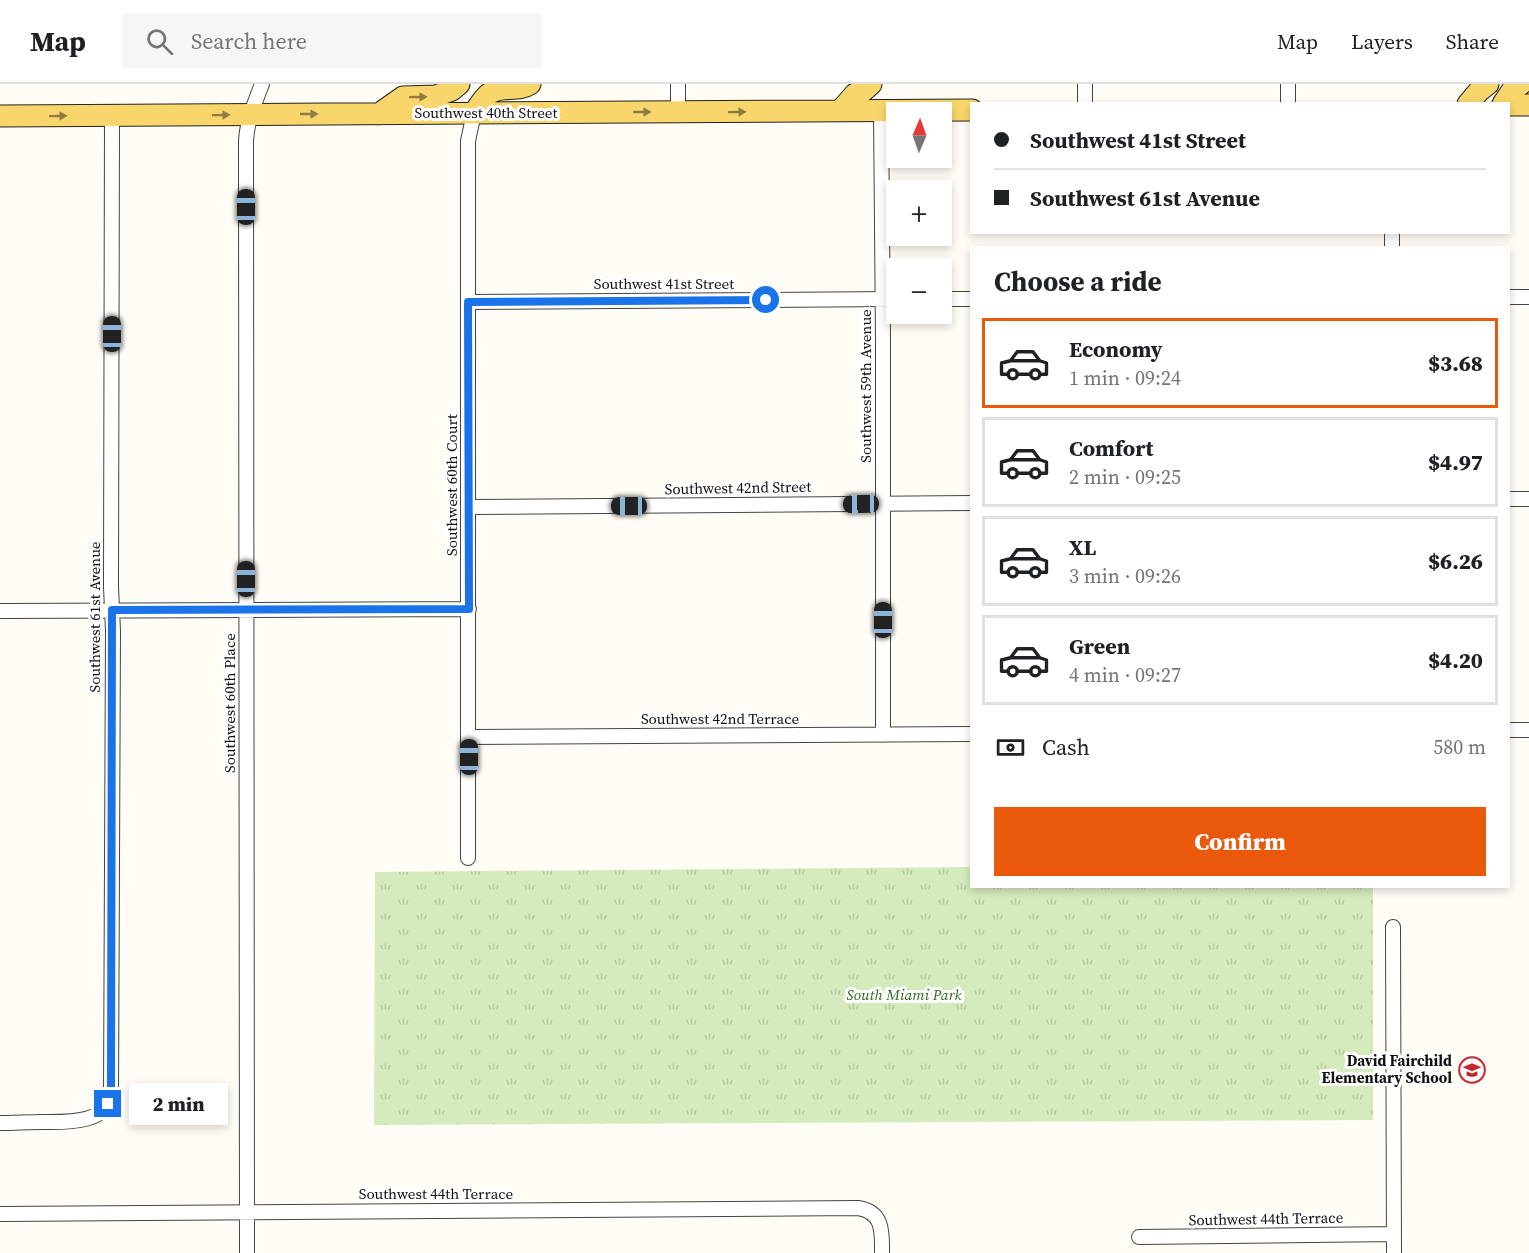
<!DOCTYPE html>
<html lang="en">
<head>
<meta charset="utf-8">
<style>
  body { margin:0; font-family:"Source Serif 4",serif; background:#f6f6f6; color:#202124; height:100vh; display:flex; flex-direction:column; font-size:22px; white-space:nowrap }
  * { box-sizing:border-box; margin:0 }
  p { font-size:20px; color:#757577 }
  .icon { flex:none; width:33px; height:33px; fill:none; stroke:currentColor; stroke-width:2; stroke-linecap:round; stroke-linejoin:round }
  .map { position:relative; flex:1; overflow:hidden }
  .side { position:absolute; left:970px; top:162px; width:540px; height:642px; display:flex; flex-direction:column; background:#fff; border-radius:0px; box-shadow:0 3px 9px #0003 }
  .side>* { flex:none }
  .guide { position:absolute; left:970px; top:18px; width:540px; height:132px; border-radius:0px; box-shadow:0 3px 9px #0003; display:grid; align-content:center; height:132px; padding:0 24px; background:#fff }
  .needle { width:39px; rotate:2deg }
  .controls { position:absolute; left:886px; top:18px; display:grid; gap:12px }
  .controls a { display:grid; place-items:center; width:66px; height:66px; border-radius:0px; background:#fff; box-shadow:0 3px 9px #0003; font-size:30px }
  .end { position:absolute; width:27px; height:27px; margin:-14px; border:8px solid #1a73e8; background:#fff; box-shadow:0 0 0 3px #fff }
  .from { border-radius:50% }
  .bubble { position:absolute; height:42px; border-radius:0px; background:#fff; box-shadow:0 3px 9px #0003; font-size:20px; font-weight:800; line-height:42px; text-align:center }
  .car { position:absolute; width:18px; height:36px; margin:-18px -9px; border-radius:8px; box-shadow:0 0 4px 2px #0007; background:linear-gradient(#222 24%,#8ab4d8 0 40%,#222 0 76%,#8ab4d8 0 86%,#222 0) }
  .guide b { display:flex; align-items:center; gap:21px; height:57px; font-size:22px }
  .guide b+b { border-top:2px solid #e0e0e0 }
  .guide i { width:15px; height:15px; background:#202124 }
  ul { padding:0; list-style:none }
  li { display:flex; align-items:center; gap:18px; height:90px; margin:0 12px 9px; padding:0 12px; border:3px solid #e0e0e0; border-radius:0px }
  li div { flex:1 }
  li b { display:block; font-size:22px }
  li em { font-style:normal; font-weight:800 }
  li.on { border-color:#ea580c }
  li>.icon { width:54px; height:54px; stroke-width:1.5 }
  h2 { padding:0 24px; font-size:27px; line-height:72px }
  .pay { display:flex; align-items:center; gap:15px; height:66px; padding:0 24px; font-size:22px }
  .pay p { margin-inline-start:auto }
  .primary-button { display:flex; gap:12px; margin-top:auto; padding:12px 24px }
  .primary-button a { flex:1; height:69px; border-radius:0px; background:#ea580c; color:#fff; font-size:24px; font-weight:800; line-height:69px; text-align:center }
  header { display:flex; align-items:center; gap:36px; box-sizing:border-box; height:84px; padding:0 30px; background:#fff; border-bottom:2px solid #e0e0e0 }
  header strong { font-size:28px }
  nav { display:flex; gap:33px; margin-inline-start:auto; font-size:21px }
  .search { width:420px; height:54px; background:#f6f6f6; display:flex; align-items:center; gap:15px; box-sizing:border-box; padding:0 21px; border-radius:0px; color:#757577; font-size:22px }
  .map>svg:first-child { display:block }
  .park { fill:url(#park-tufts) }
  .lines { fill:none; stroke-linecap:round; stroke-linejoin:round }
  .minor-casing { stroke:#444; stroke-width:16 }
  .primary-casing { stroke:#222; stroke-width:23 }
  .minor { stroke:#fff; stroke-width:14 }
  .primary { stroke:#f9d66b; stroke-width:21 }
  .oneway { fill:#917d42 }
  .route { stroke:#1a73e8; stroke-width:8 }
  .labels { text-anchor:middle; stroke-width:6; stroke-linejoin:round; paint-order:stroke }
  .street-label { font-size:15px; fill:#111; stroke:#fff }
  .park-label { font-size:15px; font-style:italic; fill:#2f6b1f; stroke:#fff }
  .poi-label { font-size:15px; font-weight:bold; fill:#111; stroke:#fff; text-anchor:end }
</style>
</head>
<body>
<header>
<strong>Map</strong>
<div class="search"><svg class="icon" aria-label="search" viewBox="0 0 24 24"><circle cx="10" cy="10" r="6"/><path d="M15 15l6 6"/></svg>Search here</div>
<nav><a>Map</a><a>Layers</a><a>Share</a></nav>
</header>
<div class="map">
<svg width="1529" height="1169" viewBox="0 0 1529 1169">
  <defs>
    <pattern id="park-tufts" width="24" height="20" patternUnits="userSpaceOnUse" patternTransform="scale(1.5)"><rect width="24" height="20" fill="#d5ebbd"/><path d="M3 7l-1-3M5 7V3M7 7l1-3M15 17l-1-3M17 17v-4M19 17l1-3" fill="none" stroke="#b6c8a1"/></pattern>
  </defs>
  <rect width="100%" height="100%" fill="#fffdf5"/>
  <!-- park -->
  <path class="park" d="M972 783V802L1373 803V1036L374 1041 375 788Z"/>
  <g class="lines">
    <!-- minor casing -->
    <g class="minor-casing">
      <path id="minor" d="M678 0V28
        M1085 0V20
        M1288 0V20
        M881 26 883 255V651
        M1392 164V148
        M1509 213H1529
        M942 215H972
        M468 218 897 215
        M1509 415H1529
        M468 423 972 419
        M0 527 469 525
        M1509 646H1529
        M469 653 972 650
        M468 774V57L474 29
        M1393 843 1394 1169
        M0 1039C14 1039 29 1038 43 1038 67 1038 107 1040 111 1010L113 547 111 503 112 31
        M0 1130 858 1124C884 1128 882 1149 882 1169
        M1139 1153 1394 1150
        M247 1169 246 57C247 37 255 18 262 0"/>
    </g>
    <!-- primary casing -->
    <g class="primary-casing">
      <path id="primary" d="M1468 20 1479 7 1488 0
        M1503 20 1513 5 1521 0
        M1509 21H1529
        M841 26 855 10 863 7 871 0
        M474 29C478 23 484 13 490 9 502 1 518 8 530 0
        M379 30 403 13 436 12 452 6 459 0
        M0 32 972 26"/>
    </g>
    <!-- minor -->
    <use href="#minor" class="minor"/>
    <!-- primary -->
    <use href="#primary" class="primary"/>
  </g>
  <!-- one-way arrows -->
  <defs><path id="oneway-solid" d="M-6-.8H1V-3.2L6.5 0L1 3.2V.8H-6Z" transform="scale(1.5)"/></defs>
  <g class="oneway">
    <use href="#oneway-solid" transform="translate(418 13) rotate(-1)"/>
    <use href="#oneway-solid" transform="translate(642 28)"/>
    <use href="#oneway-solid" transform="translate(737 28) rotate(-1)"/>
    <use href="#oneway-solid" transform="translate(309 30)"/>
    <use href="#oneway-solid" transform="translate(221 31) rotate(-1)"/>
    <use href="#oneway-solid" transform="translate(58 32) rotate(-1)"/>
  </g>
  <g class="lines">
    <!-- route -->
    <path class="route" d="M108 1020 111 1010 112 526 469 525 468 218 766 216"/>
  </g>
  <!-- icons -->
  <defs>
    <g id="school-ring" transform="scale(1.35)"><circle r="9.5" fill="#fff" stroke="#c4262e" stroke-width="1.5"/><path d="M0-5L7-2L0 1L-7-2ZM-4 1L0 2.5L4 1V4Q0 6-4 4Z" fill="#c4262e"/></g>
  </defs>
  <g fill-rule="evenodd">
    <use href="#school-ring" x="1472" y="986"/>
  </g>
  <g class="labels">
    <!-- street labels -->
    <g class="street-label">
      <text x="486" y="34">Southwest 40th Street</text>
      <text x="664" y="205">Southwest 41st Street</text>
      <text transform="translate(866 302) rotate(-90)" y="5">Southwest 59th Avenue</text>
      <text transform="translate(452 401) rotate(-90)" y="5">Southwest 60th Court</text>
      <text transform="translate(738 404) rotate(-1)" y="5">Southwest 42nd Street</text>
      <text transform="translate(95 533) rotate(-90)" y="5">Southwest 61st Avenue</text>
      <text transform="translate(230 619) rotate(-90)" y="5">Southwest 60th Place</text>
      <text x="720" y="640">Southwest 42nd Terrace</text>
      <text x="436" y="1115">Southwest 44th Terrace</text>
      <text transform="translate(1266 1135) rotate(-1)" y="5">Southwest 44th Terrace</text>
    </g>
    <!-- park labels -->
    <g class="park-label">
      <text x="904" y="916">South Miami Park</text>
    </g>
    <!-- poi labels -->
    <g class="poi-label">
      <text x="1452" y="982">David Fairchild<tspan x="1452" dy="17">Elementary School</tspan></text>
    </g>
  </g>
</svg>
<div class="controls">
<a><svg class="needle" viewBox="-14 -14 28 28"><path d="M0-13l5 13h-10z" fill="#e53935"/><path d="M0 13l5-13h-10z" fill="#757577"/></svg></a>
<a>+</a>
<a>−</a>
</div>
<i class="end from" style="left:766px;top:216px"></i>
<i class="end" style="left:108px;top:1020px"></i>
<div class="bubble" style="left:129px;top:999px;width:99px">2 min</div>
<i class="car" style="left:246px;top:123px;rotate:0deg"></i>
<i class="car" style="left:112px;top:250px;rotate:0deg"></i>
<i class="car" style="left:861px;top:420px;rotate:269deg"></i>
<i class="car" style="left:629px;top:422px;rotate:270deg"></i>
<i class="car" style="left:246px;top:495px;rotate:0deg"></i>
<i class="car" style="left:883px;top:536px;rotate:0deg"></i>
<i class="car" style="left:469px;top:673px;rotate:0deg"></i>
<div class="guide">
<b><i class="from"></i>Southwest 41st Street</b>
<b><i></i>Southwest 61st Avenue</b>
</div>
<section class="side">
<h2>Choose a ride</h2>
<ul>
<li class="on"><svg class="icon" aria-label="car" viewBox="0 0 24 24"><path d="M5 17H2v-5l4-1 3-4h7l3 4 3 1v5h-3M9 17h6M6 11h13"/><circle cx="7" cy="17" r="2"/><circle cx="17" cy="17" r="2"/></svg><div><b>Economy</b><p>1 min · 09:24</p></div><em>$3.68</em></li>
<li><svg class="icon" aria-label="car" viewBox="0 0 24 24"><path d="M5 17H2v-5l4-1 3-4h7l3 4 3 1v5h-3M9 17h6M6 11h13"/><circle cx="7" cy="17" r="2"/><circle cx="17" cy="17" r="2"/></svg><div><b>Comfort</b><p>2 min · 09:25</p></div><em>$4.97</em></li>
<li><svg class="icon" aria-label="car" viewBox="0 0 24 24"><path d="M5 17H2v-5l4-1 3-4h7l3 4 3 1v5h-3M9 17h6M6 11h13"/><circle cx="7" cy="17" r="2"/><circle cx="17" cy="17" r="2"/></svg><div><b>XL</b><p>3 min · 09:26</p></div><em>$6.26</em></li>
<li><svg class="icon" aria-label="car" viewBox="0 0 24 24"><path d="M5 17H2v-5l4-1 3-4h7l3 4 3 1v5h-3M9 17h6M6 11h13"/><circle cx="7" cy="17" r="2"/><circle cx="17" cy="17" r="2"/></svg><div><b>Green</b><p>4 min · 09:27</p></div><em>$4.20</em></li>
</ul>
<div class="pay"><svg class="icon" aria-label="cash" viewBox="0 0 24 24"><path d="M3 7h18v10H3z"/><circle cx="12" cy="12" r="2"/></svg>Cash<p>580 m</p></div>
<div class="primary-button"><a>Confirm</a></div>
</section>
</div>
</body>
</html>
